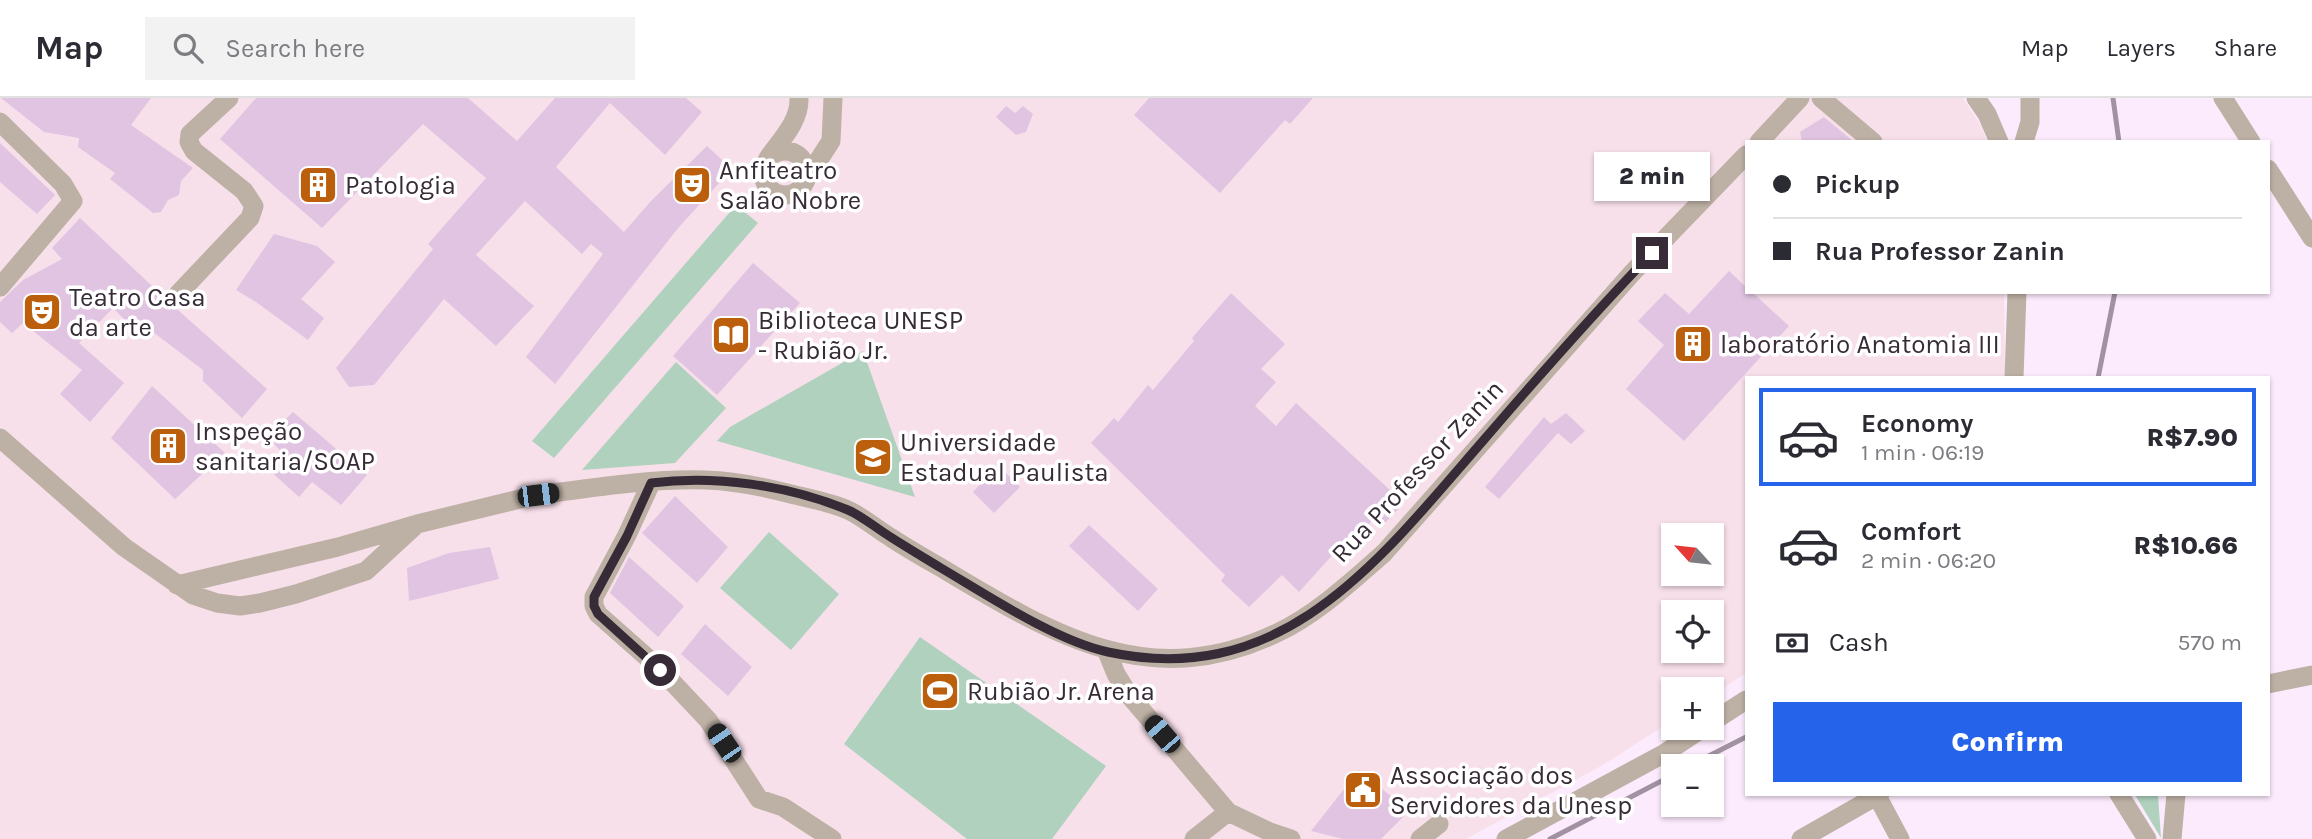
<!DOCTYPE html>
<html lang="en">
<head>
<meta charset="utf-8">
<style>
  body { margin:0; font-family:Karla,sans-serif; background:#f2f2f3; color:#2b2b33; height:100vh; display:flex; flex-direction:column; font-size:26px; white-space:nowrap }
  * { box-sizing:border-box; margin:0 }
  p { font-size:23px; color:#7c7c81 }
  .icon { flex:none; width:38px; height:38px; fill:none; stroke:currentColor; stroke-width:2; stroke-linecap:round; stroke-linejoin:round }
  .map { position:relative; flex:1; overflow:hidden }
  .drawer { position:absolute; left:1745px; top:278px; width:525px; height:420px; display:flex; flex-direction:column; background:#fff; border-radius:0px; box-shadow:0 2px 5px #0004 }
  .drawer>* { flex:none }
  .banner { position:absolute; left:1745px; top:42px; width:525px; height:154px; border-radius:0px; box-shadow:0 2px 5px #0004; display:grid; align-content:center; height:154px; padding:0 28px; background:#fff }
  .needle { width:46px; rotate:297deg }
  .fabs { position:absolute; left:1661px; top:425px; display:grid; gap:14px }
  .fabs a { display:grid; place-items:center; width:63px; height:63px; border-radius:0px; background:#fff; box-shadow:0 2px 5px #0004; font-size:35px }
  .end { position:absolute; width:32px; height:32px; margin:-16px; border:9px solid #362b36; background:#fff; box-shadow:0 0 0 4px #fff }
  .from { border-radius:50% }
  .bubble { position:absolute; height:49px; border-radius:0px; background:#fff; box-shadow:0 2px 5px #0004; font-size:23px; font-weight:800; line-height:49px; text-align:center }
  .car { position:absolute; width:21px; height:42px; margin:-21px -10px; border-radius:9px; box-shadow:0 0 5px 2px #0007; background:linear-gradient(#222 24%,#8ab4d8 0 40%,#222 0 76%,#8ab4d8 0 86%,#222 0) }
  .banner b { display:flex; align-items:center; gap:24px; height:66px; font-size:26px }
  .banner b+b { border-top:2px solid #e1e1e2 }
  .banner i { width:18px; height:18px; background:#2b2b33 }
  ul { padding:12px 0 0; list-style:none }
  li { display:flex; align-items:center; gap:21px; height:98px; margin:0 14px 10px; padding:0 14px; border:4px solid transparent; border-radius:0px }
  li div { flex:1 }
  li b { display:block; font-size:26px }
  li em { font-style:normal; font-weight:800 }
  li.active { border-color:#2563eb }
  li>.icon { width:63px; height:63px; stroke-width:1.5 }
  .pay { display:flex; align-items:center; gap:18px; height:77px; padding:0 28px; font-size:26px }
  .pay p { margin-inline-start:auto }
  .cta { display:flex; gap:14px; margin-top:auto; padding:14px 28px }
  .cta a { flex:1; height:80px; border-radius:0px; background:#2563eb; color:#fff; font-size:28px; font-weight:800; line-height:80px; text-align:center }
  header { display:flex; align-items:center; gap:42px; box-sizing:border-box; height:98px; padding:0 35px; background:#fff; border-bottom:2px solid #e1e1e2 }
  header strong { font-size:33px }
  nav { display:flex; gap:38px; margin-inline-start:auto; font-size:24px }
  .search { width:490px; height:63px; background:#f2f2f3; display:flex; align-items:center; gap:18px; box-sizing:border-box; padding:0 24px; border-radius:0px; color:#7c7c81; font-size:26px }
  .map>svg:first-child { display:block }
  .education { fill:#f8e0eb; fill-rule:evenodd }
  .green { fill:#afd1be }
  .building { fill:#e0c4e1 }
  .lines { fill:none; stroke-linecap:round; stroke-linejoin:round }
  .minor { stroke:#bdb0a4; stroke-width:19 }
  .rail { stroke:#a092a0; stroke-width:5 }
  .route { stroke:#362b36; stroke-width:9 }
  .labels { text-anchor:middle; stroke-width:7; stroke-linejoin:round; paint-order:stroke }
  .poi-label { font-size:26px; fill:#362b36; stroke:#fff; text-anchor:start }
  .street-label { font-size:26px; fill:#362b36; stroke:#fff }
</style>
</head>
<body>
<header>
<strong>Map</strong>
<div class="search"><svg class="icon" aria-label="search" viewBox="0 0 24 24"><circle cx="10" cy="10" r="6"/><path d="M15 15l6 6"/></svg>Search here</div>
<nav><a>Map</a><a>Layers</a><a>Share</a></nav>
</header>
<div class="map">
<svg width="2312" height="741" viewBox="0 0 2312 741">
  <rect width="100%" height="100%" fill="#fcebfd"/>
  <!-- education -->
  <path class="education" d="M0 0H1963L1982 29 1987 44H1746V194H2004L2005 280H1746V575L1712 597V592H1673V622L1603 667 1466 741H0ZM1673 438H1712V476H1673ZM1673 514H1712V553H1673Z"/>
  <!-- green -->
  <path class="green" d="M736 107 758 125 554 360 532 343Z
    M863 253 915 399 717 343 730 329Z
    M676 264 726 310 675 365 582 372Z
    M769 434 839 496 791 552 720 490Z
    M920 539 1106 668 1052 741H967L844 646Z
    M2135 697H2158L2161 740Z"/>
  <!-- building -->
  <path class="building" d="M1 0H151L131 27 193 70 181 83 179 97 168 102 161 114 153 115 110 81 115 75 78 49 79 40 44 34Z
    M256 0H468L517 43 555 0H686L702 14 665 57 610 5 556 69 624 134 651 103 707 48 732 71 679 129 555 286 526 259 603 156 591 146 582 156 525 103 476 157 534 208 496 248 444 201 374 287 349 289 336 270 433 151 428 146 486 80 423 26 322 130 220 41Z
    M1149 0H1313L1290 26 1285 22 1220 95 1134 17Z
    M1006 8 1015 15 1023 8 1033 16 1026 34 1016 37 996 19Z
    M1824 19 1854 44H1802L1800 34Z
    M0 45 55 97 37 116 0 84Z
    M80 120 170 205 267 291 242 320 203 283V272L145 228 135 232 113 210 79 245 124 285 90 324 60 296 82 272 23 225 12 235 0 224V204L23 182 62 161 52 150Z
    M274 136 317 148 335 164 301 201 324 220 308 242 256 204 236 192Z
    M753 165 800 205 717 297 673 258Z
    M1729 173 1746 189V194H1752L1789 228 1684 343 1626 291 1664 247 1638 223 1665 195 1689 216Z
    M1231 195 1285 246 1261 271 1276 284 1255 308 1276 328 1296 305 1404 405 1384 426 1376 419 1340 454 1337 452 1299 494 1282 477 1249 509 1221 483 1225 477 1091 345 1114 320 1118 324 1148 287 1153 292 1194 243 1192 240Z
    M152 288 225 355 175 401 111 340Z
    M293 314 367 377 341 407 312 384 299 399 268 371 285 358 268 339Z
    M1566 315 1585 333 1571 346 1558 335 1499 401 1485 389 1544 319 1551 326Z
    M998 367 1020 389 994 415 973 394Z
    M675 398 728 449 697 485 642 435Z
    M1089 427 1158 491 1138 513 1069 448Z
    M490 449 499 481 409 503 407 470 449 455Z
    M629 459 684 508 658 539 610 495Z
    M705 526 752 569 728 598 681 556Z
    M1359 672 1409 713 1381 741H1343L1311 733Z"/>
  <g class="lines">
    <!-- minor -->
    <path class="minor" d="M1821 0 1873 44
      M1976 0 1987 16 1999 44
      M2223 0 2251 44
      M0 24 63 86 73 103 0 189
      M1759 44 1800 0
      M2024 44 2030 24V0
      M763 75a22 22 0 1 1 44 0a22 22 0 1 1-44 0Z
      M768 60C781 42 800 23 799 0
      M2268 71 2312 140
      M807 80 831 43 833 0
      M178 196 250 120 254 108 244 93 194 53 189 44 190 36 229 0
      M2014 280 2017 194
      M0 340 124 449 193 497 217 505 240 508 260 505 296 496 366 473 417 426
      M651 385 627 437 594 499V508L598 516 659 570 708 622 759 701 783 709 832 741
      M538 397C591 390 653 380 706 382 736 383 765 389 795 397 812 401 833 405 850 413 864 420 877 431 890 439 908 451 926 461 945 472 1055 538 1151 596 1279 534 1317 516 1353 482 1384 455L1633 174 1746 57
      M177 487 338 449 417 426 528 399
      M1107 554 1116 576 1129 597 1228 714 1270 734 1291 741
      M2268 586 2312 577
      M1712 624 1746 602
      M1876 696 1900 741
      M2119 696 2147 741
      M1194 741 1228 714
      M1420 741 1439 726
      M1506 741 1665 655 1703 630
      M1801 741 1880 696
      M2172 741 2176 696"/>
    <!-- rail -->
    <path class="rail" d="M2113 0 2119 44
      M2098 280 2115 194
      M1689 668 1746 639
      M1550 741 1673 677"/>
  </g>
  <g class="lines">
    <!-- route -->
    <path class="route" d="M660 572 598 516 594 508V499L627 438 651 385C716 377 787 387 848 412 862 418 876 430 889 438 906 449 923 459 941 470 987 497 1056 543 1108 554 1284 592 1380 461 1482 344 1537 280 1593 216 1652 155"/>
  </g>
  <!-- icons -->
  <defs>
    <g id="building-square" transform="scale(2.0125)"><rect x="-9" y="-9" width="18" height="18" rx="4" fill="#bc5f0c" stroke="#fff"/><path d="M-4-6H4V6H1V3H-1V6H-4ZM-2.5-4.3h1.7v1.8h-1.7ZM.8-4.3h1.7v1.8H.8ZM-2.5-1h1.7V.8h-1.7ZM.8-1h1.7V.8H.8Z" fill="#fff"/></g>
    <g id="theatre-square" transform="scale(2.0125)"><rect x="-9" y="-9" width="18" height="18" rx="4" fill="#bc5f0c" stroke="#fff"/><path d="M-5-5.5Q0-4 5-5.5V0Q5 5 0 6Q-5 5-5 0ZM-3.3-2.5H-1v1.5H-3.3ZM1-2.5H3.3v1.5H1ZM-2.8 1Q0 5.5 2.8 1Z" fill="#fff"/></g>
    <g id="library-square" transform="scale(2.0125)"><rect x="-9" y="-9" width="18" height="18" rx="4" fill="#bc5f0c" stroke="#fff"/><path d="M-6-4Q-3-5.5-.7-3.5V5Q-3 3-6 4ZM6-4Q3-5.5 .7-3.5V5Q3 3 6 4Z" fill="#fff"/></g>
    <g id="university-square" transform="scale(2.0125)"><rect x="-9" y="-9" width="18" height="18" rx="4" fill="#bc5f0c" stroke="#fff"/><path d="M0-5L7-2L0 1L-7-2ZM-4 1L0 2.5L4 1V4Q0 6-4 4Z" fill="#fff"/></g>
    <g id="stadium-square" transform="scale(2.0125)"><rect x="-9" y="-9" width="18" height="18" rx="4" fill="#bc5f0c" stroke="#fff"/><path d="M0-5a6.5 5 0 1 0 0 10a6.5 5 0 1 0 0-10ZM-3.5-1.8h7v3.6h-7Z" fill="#fff"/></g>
    <g id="civic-square" transform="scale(2.0125)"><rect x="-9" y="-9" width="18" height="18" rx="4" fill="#bc5f0c" stroke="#fff"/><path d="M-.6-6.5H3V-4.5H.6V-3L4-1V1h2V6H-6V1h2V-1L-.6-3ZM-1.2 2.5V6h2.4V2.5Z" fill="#fff"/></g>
  </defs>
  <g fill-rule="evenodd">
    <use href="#building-square" x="318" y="87"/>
    <use href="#theatre-square" x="692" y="87"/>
    <use href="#theatre-square" x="42" y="214"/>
    <use href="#library-square" x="731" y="237"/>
    <use href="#building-square" x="1693" y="246"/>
    <use href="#building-square" x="168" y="348"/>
    <use href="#university-square" x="873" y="359"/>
    <use href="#stadium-square" x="940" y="593"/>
    <use href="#civic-square" x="1363" y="692"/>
  </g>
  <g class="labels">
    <!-- poi labels -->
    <g class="poi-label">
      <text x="719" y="81">Anfiteatro<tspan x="719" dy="30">Salão Nobre</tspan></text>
      <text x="345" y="96">Patologia</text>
      <text x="69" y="208">Teatro Casa<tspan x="69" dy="30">da arte</tspan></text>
      <text x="758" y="231">Biblioteca UNESP<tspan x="758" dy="30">- Rubião Jr.</tspan></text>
      <text x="1720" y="255">laboratório Anatomia III</text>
      <text x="195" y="342">Inspeção<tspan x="195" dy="30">sanitaria/SOAP</tspan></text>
      <text x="900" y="353">Universidade<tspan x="900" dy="30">Estadual Paulista</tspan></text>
      <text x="967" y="602">Rubião Jr. Arena</text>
      <text x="1390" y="686">Associação dos<tspan x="1390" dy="30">Servidores da Unesp</tspan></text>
    </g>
    <!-- street labels -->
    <g class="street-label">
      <text transform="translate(1417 373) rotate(-47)" y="9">Rua Professor Zanin</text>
    </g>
  </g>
</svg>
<div class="fabs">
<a><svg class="needle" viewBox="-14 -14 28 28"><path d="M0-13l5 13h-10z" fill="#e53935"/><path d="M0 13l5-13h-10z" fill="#7c7c81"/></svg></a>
<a><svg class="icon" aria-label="locate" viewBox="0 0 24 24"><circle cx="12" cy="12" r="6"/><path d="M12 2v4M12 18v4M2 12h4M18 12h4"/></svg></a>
<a>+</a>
<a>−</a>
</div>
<i class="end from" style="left:660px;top:572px"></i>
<i class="end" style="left:1652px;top:155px"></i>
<div class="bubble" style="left:1594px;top:54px;width:116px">2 min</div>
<i class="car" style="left:538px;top:397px;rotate:83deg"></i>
<i class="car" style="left:1162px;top:636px;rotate:319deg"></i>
<i class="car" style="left:724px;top:645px;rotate:326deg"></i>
<div class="banner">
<b><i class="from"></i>Pickup</b>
<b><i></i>Rua Professor Zanin</b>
</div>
<section class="drawer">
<ul>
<li class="active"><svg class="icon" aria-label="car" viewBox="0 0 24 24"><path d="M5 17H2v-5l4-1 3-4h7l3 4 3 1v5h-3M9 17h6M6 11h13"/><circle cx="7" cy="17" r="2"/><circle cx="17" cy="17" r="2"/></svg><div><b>Economy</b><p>1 min · 06:19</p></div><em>R$7.90</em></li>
<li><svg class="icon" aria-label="car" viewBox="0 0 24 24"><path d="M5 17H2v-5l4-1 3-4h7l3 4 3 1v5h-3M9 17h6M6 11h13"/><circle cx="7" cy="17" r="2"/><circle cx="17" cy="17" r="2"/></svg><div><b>Comfort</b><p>2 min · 06:20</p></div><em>R$10.66</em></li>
</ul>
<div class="pay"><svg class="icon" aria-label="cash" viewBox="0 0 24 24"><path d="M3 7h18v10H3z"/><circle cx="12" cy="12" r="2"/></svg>Cash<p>570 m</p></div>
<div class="cta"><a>Confirm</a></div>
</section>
</div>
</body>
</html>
